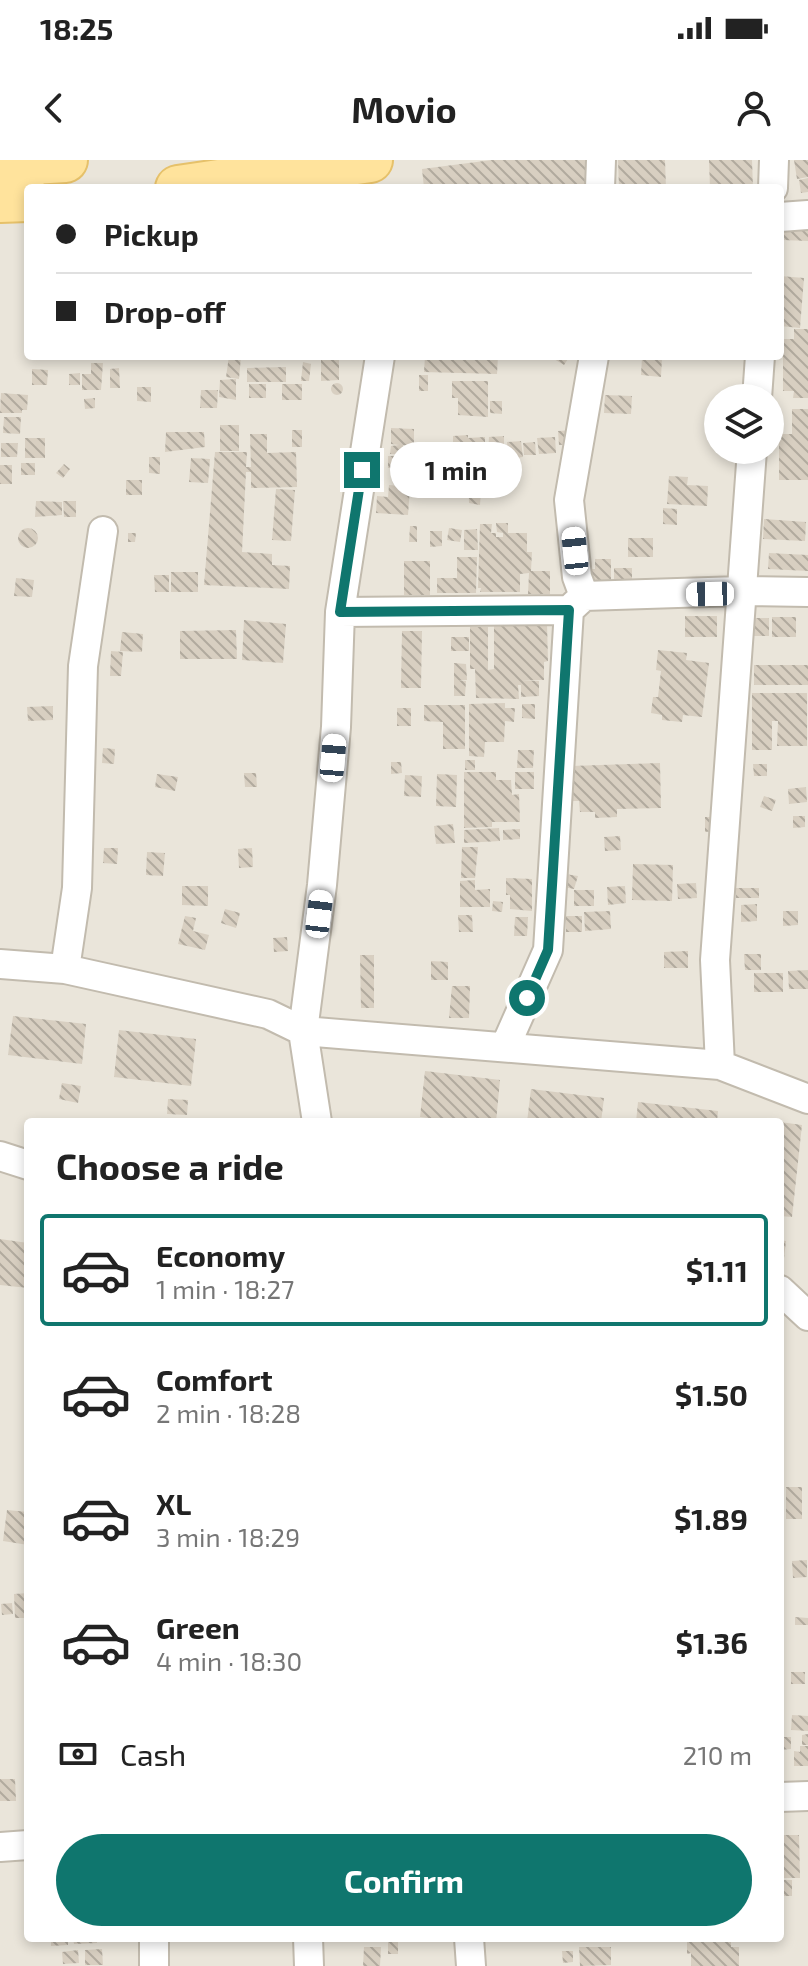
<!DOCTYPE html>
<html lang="en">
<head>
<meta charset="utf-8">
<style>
  body { margin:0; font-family:"Exo 2",sans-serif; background:#f6f6f6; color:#222; height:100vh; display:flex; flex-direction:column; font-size:30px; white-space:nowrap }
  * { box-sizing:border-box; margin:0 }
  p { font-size:26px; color:#767676 }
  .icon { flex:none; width:44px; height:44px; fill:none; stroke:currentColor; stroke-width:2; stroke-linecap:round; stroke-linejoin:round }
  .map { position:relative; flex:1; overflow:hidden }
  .drawer { position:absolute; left:24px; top:958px; width:760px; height:824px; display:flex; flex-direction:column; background:#fff; border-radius:8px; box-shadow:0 4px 12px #0003 }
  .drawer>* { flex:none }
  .guide { position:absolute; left:24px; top:24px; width:760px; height:176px; border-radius:8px; box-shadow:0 4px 12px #0003; display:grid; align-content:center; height:176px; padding:0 32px; background:#fff }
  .fabs { position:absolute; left:704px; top:224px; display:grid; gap:16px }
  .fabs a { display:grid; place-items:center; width:80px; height:80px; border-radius:50%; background:#fff; box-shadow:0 4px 12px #0003; font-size:40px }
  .end { position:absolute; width:36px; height:36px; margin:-18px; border:10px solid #0f766e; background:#fff; box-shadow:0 0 0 4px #fff }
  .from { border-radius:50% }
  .bubble { position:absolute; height:56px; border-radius:28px; background:#fff; box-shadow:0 4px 12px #0003; font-size:26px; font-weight:700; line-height:56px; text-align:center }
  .car { position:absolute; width:24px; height:48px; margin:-24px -12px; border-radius:10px; box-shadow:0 0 6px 2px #0007; background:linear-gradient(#fff 24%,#345 0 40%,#fff 0 76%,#345 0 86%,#fff 0) }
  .guide b { display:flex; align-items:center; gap:28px; height:76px; font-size:30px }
  .guide b+b { border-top:2px solid #e0e0e0 }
  .guide i { width:20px; height:20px; background:#222 }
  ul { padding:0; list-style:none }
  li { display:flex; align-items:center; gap:24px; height:112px; margin:0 16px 12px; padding:0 16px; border:4px solid transparent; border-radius:8px }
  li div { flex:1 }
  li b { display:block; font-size:30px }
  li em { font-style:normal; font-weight:700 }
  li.current { border-color:#0f766e }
  li>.icon { width:72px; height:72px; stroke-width:1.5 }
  h2 { padding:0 32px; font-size:36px; line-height:96px }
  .pay { display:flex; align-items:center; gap:20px; height:88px; padding:0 32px; font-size:30px }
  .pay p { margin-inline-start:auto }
  .action { display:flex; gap:16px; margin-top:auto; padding:16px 32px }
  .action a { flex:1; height:92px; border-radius:48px; background:#0f766e; color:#fff; font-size:32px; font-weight:700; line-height:92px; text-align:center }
  .status { display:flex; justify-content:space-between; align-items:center; height:56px; padding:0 40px; background:#fff; direction:ltr }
  .status svg { height:22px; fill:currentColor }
  header { display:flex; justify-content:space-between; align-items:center; height:104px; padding:0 32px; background:#fff; font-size:36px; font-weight:700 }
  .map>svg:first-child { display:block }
  .residential { fill:#eae5da; fill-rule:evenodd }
  .building { fill:url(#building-back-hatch) }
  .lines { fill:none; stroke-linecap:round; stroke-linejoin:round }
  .minor-casing { stroke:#c2bbae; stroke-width:32 }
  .primary-casing { stroke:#e6c16a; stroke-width:48 }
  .minor { stroke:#fff; stroke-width:28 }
  .primary { stroke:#ffe39c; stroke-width:44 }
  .route { stroke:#0f766e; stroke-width:10 }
</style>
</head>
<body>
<div class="status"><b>18:25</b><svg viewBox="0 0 49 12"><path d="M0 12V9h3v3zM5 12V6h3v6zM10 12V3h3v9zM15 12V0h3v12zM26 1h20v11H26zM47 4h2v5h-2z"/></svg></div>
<header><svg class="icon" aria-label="back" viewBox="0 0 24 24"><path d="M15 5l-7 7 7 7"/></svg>Movio<svg class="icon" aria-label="person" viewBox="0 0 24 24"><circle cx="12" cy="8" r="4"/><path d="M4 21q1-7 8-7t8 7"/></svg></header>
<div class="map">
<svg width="808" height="1806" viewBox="0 0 808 1806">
  <defs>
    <pattern id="building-back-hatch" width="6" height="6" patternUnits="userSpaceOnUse" patternTransform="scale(2)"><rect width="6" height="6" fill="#d8cfc1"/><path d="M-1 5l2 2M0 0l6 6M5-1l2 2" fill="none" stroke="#b1aa9e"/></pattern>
  </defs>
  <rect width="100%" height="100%" fill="#f6f3ec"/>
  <!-- residential -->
  <path class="residential" d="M0 0H808V1806H0ZM28 28H780V196H28ZM718 238H770V290H718ZM28 962H780V1778H28Z"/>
  <!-- building -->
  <path class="building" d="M492 0H588L592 28H424L422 9Z
    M618 0H665L666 28H619Z
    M709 0H752L753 28H710Z
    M794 0H808V17L797 19Z
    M808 18V32L801 33 799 20Z
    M782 60H808V81L782 80Z
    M780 116 804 118 800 168 780 166Z
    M794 169H808V238H793L794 231H783V179H794Z
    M229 196H241L239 219 226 217Z
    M321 196H339V220L321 221Z
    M425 196H498L497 214 424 212Z
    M549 196H570L564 205Z
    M642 197 662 198 661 217 641 215Z
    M303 202 311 204 309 221H301Z
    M91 203H103L101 230H82V214H91Z
    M286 207V222H247V208Z
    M119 208 120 228H110V209Z
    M32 209 48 210 47 225H32Z
    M80 213V225H69V214Z
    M419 215H428V231H419Z
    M236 219V240L219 237 220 220Z
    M452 221H488V257L458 255V238H452Z
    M331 229a6 6 0 1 1 12 0a6 6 0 1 1-12 0Z
    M249 224H266V238H249Z
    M282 224H302V240H282Z
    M137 227H151V242L137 241Z
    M201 230H218L217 248H200Z
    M1 233 28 235 27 250H22V253H0Z
    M605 235 632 236 631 254 604 253Z
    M95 238V248L85 249 84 239Z
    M490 241H502V254L490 253Z
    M792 249H808V320H779V274H792Z
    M4 257H21L20 274 3 273Z
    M220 265H239V291H220Z
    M391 268 414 269V286L403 285V294H390L391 286 399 285 391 284Z
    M292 270H302V287H292Z
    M574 270 575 284 559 285 558 271Z
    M166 272H204L205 287 165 292Z
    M250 274H267V293L296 292 297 327 251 328V312H246L242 392 272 394V405L290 406 289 429 204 425 215 292H247L246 307H251Z
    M468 275V278L485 277V289L453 291V276Z
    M504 276V292L488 293 489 277Z
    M555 277 556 293 539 294 537 278Z
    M25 278H45V298H25Z
    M521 281 523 297 508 299 507 282Z
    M535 282 536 295H524L523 283Z
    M1 283H18L17 297H1Z
    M405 287H415V291L429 292V301L430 292 438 293 437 312 404 310Z
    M439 293 470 297 469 308 459 307V311L444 310V307H439Z
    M388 296H401V308H388Z
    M149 297H160V314L149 313Z
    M191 298 210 299 208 323 189 322Z
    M471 299H484V315H471Z
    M21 303H35V315H21Z
    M64 304 70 309 63 318 56 313Z
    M0 305H12V324H0Z
    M669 316 688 317 687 325 708 326 707 346 667 344Z
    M468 317H482L480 345 469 343Z
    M126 320H142V335H126Z
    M389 325 410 327 408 355 376 353 377 336 388 337Z
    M276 329 295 330 291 381 272 380Z
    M36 341 62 342V355L35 357Z
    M63 341H76V357H64Z
    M663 348 677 349V365L663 364Z
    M764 359 806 362 805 381 763 379Z
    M496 363H508V373H527V392H532L531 411H550V434H528L529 413 520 414V432H480L481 428H478L480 364H492L491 373H496V377H503V373L497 372Z
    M410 366H417V382H409Z
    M449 368 462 370 460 382 447 380Z
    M18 378a10 10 0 1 1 20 0a10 10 0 1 1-20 0Z
    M477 369 478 390H464V370Z
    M430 371H442V386L430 387Z
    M128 373H136L135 382H128Z
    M628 378H653V397H628Z
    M769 393 808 395V411L768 409Z
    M457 397H477L476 433H437V418H457Z
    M595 399H611V423H586V409H595Z
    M404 401H430V435H404Z
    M614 408H632V423H614Z
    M171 412H198V432H171Z
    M154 415H169V432H155Z
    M16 418 34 420 32 437 14 436Z
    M685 456H717V477H685Z
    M772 457H796V477H772Z
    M753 458H769V476H754Z
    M244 460 286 464 283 503 242 500Z
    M547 463 548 501 544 502V520H521L539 521V536L521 537V525H518L519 539 476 538 475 509H470V467H488V510L494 509V465Z
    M236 470 237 499H180V471Z
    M402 471H422L421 528H401Z
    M122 472 143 474 142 492 120 491Z
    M451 477H469V491H451Z
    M658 490 687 493 686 500 709 503 702 557 683 555 682 562 662 560V555L651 553 653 537H658L661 511 656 510Z
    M111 491 123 492 121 516H110Z
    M454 503 466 504 467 520H458L466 521 465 536H454Z
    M754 505H808V525H754Z
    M752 533H807V586H777L778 561H772V590H752Z
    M505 543V548H515L514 562 505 561 504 582H485L484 597 469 596V544Z
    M522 544H535V559L522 558Z
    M424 545H465V589H443V562L424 561Z
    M53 546V560L28 561 27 547Z
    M397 548H411V566H397Z
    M103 588 115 589 114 604 102 603Z
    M518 590H534L533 608H517Z
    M465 600H475V610H465Z
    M391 602H401L402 613 391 614Z
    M660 603 661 648 617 649V657L595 658V652H580L579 641H573L571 606Z
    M753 604H767V616H754Z
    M464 612H496V620H511L512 635 519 634 520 662H492V667L464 668Z
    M515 612H534V629H515Z
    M244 613H256L257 627H245Z
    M157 614 178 617 175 631 155 627Z
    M437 614 457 615 456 647 436 646Z
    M405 615 422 616 421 637 404 636Z
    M806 627 807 642 789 644 788 629Z
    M764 636 776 640 772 651 760 647Z
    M793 656H805V667L793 668Z
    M705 657H715V671L705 672Z
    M453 664 455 683 436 684 434 666Z
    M499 668 500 681 464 683V670Z
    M520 669V679L503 680V670Z
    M620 676 621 690 605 691 604 677Z
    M462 687H478L475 718H461Z
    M104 688H118L117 704 103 703Z
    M252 688 253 707 239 708 238 689Z
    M147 692 165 693 163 716 146 715Z
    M633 704 673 705 672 741 632 740Z
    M565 714 578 716 574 729 563 727Z
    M506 718 532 719V751L510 749V735H506Z
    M475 720V730L490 729V747H460V721Z
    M696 723 697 738 678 739 677 724Z
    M182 726H208V746L182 745Z
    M625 726 626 743 608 745 607 727Z
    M736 728H759V738H736Z
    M574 730H594V746H574Z
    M493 741 503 742 502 752 492 751Z
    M757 744V761L741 762V745Z
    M225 749 240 753 236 768 221 763Z
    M610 751 611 769 585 771 584 752Z
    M783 751H798V765L783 766Z
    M458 755H472L473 772H459Z
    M185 756 196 758 193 771 209 775 205 790 178 784Z
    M566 756H582V772H566Z
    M515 757H528L527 776H514Z
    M287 777 288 791 274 792 273 778Z
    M688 791V808H664V792Z
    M744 794H761V810H745Z
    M360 795H374V848H361Z
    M431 801 448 802V820H431Z
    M808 810V829H789L788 811Z
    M754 813H783V832H754Z
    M452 826H470L469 858H449Z
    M13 856 86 864 82 904 8 895Z
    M119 870 196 879 191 926 114 917Z
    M425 911 500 920 496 962H461L420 957Z
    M62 923 81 926 78 943 59 939Z
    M531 929 604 938 601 962H527Z
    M168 939 188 940 187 955 167 954Z
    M638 942 718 951 717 962H636Z
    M780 962 802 965 792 1057 780 1056Z
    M0 1079 28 1083V1128L0 1125Z
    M780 1080 786 1081 784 1098H780Z
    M786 1327H802V1359H786Z
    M7 1350 28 1352V1385L3 1381Z
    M807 1400V1417L793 1418 792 1401Z
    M28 1433V1458H15L14 1434Z
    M12 1443 13 1454 2 1455 1 1444Z
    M795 1457 808 1458V1465H795Z
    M791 1512H805V1524H791Z
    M792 1555 808 1556V1571L791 1570Z
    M808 1574V1585H802V1575Z
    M780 1577H791V1589L780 1590Z
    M800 1586H808V1606H794V1591L800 1592Z
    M0 1619H15L16 1641H0Z
    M780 1675H799L800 1718H780Z
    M780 1720H792V1736H780Z
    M51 1778H68V1785L51 1786Z
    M73 1778H97V1783L74 1784Z
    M687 1778H731V1787H739V1806H691V1793L687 1794Z
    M388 1780H398V1794H388Z
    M364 1787H381L380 1806H363Z
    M579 1787H611V1805L580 1806Z
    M102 1789 103 1805H85V1790Z
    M78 1790 79 1803 63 1804 62 1792Z
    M562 1791H573V1802L563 1803Z"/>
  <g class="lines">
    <!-- minor casing -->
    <g class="minor-casing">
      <path id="minor" d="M600 28 601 0
        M773 28 774 0
        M780 57 808 55
        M757 238 760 196
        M752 290 715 800 720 905 808 939
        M584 436 577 417 569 340 594 196
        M340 452 569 450 584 436 740 431 808 432
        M0 804 65 809 268 854 303 871 322 725 336 567 340 452 380 196
        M65 809 77 728 83 506 103 371
        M505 887 548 790 569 450
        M317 962 303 871 720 905
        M0 996 28 1005
        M780 1130 808 1156
        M780 1637 808 1636
        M0 1687 28 1685
        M308 1778 309 1806
        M469 1778 471 1806
        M154 1806V1778"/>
    </g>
    <!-- primary casing -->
    <g class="primary-casing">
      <path id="primary" d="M0 4 65 0
        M178 28 370 0
        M0 40 28 39"/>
    </g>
    <!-- minor -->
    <use href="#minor" class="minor"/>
    <!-- primary -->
    <use href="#primary" class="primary"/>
  </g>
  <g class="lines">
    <!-- route -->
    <path class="route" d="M362 310 340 452 569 450 548 790 527 838"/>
  </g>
</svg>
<div class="fabs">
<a><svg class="icon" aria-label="layers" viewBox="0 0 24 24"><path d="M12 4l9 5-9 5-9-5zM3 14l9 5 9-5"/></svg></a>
</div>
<i class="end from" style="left:527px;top:838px"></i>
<i class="end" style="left:362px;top:310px"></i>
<div class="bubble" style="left:390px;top:282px;width:132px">1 min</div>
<i class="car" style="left:575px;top:391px;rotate:354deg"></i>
<i class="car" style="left:710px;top:434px;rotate:269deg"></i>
<i class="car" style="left:333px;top:598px;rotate:5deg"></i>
<i class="car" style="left:319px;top:754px;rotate:7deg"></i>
<div class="guide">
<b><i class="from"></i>Pickup</b>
<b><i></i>Drop-off</b>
</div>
<section class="drawer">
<h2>Choose a ride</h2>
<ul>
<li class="current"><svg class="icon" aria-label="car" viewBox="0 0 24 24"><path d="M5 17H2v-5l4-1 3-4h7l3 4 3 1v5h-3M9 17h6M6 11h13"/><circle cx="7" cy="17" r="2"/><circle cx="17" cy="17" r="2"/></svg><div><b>Economy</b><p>1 min · 18:27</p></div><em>$1.11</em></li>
<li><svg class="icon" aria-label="car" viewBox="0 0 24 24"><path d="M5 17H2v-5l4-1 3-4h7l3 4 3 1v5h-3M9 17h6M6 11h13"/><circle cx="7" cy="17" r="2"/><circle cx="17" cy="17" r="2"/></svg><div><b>Comfort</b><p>2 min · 18:28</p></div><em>$1.50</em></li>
<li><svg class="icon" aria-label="car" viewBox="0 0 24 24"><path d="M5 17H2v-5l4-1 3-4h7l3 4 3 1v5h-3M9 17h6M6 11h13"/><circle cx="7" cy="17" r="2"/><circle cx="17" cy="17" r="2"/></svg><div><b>XL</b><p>3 min · 18:29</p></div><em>$1.89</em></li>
<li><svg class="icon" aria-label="car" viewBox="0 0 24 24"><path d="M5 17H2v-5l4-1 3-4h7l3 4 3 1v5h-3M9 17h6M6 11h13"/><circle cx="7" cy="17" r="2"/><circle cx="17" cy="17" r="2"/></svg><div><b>Green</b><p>4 min · 18:30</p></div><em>$1.36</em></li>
</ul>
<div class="pay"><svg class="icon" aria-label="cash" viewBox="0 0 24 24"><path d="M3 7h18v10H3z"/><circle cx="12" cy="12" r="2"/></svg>Cash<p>210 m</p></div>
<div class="action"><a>Confirm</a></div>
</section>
</div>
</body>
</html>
